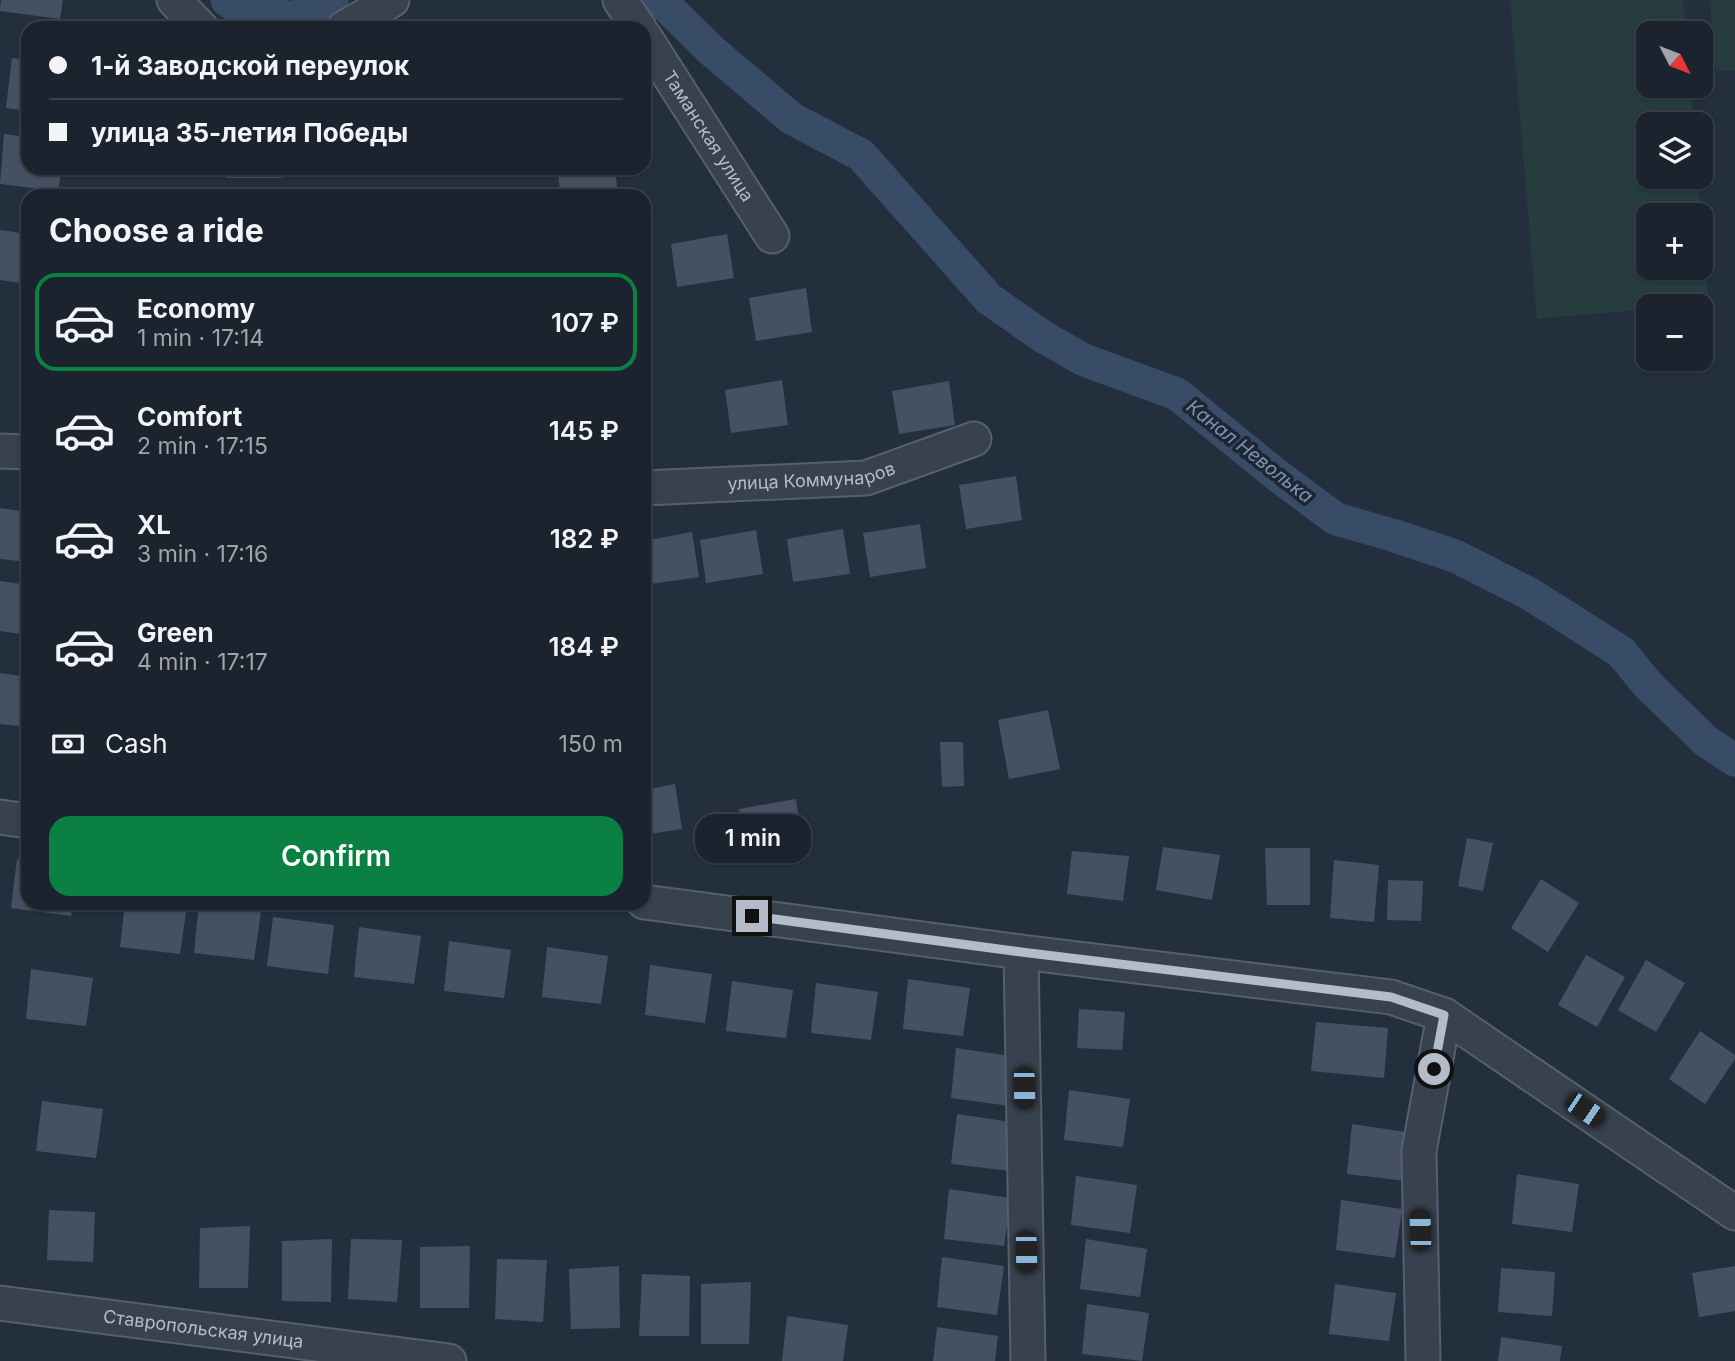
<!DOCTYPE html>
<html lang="en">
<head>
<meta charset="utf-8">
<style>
  body { margin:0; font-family:Inter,sans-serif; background:#242b36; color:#f1f3f6; height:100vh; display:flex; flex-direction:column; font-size:26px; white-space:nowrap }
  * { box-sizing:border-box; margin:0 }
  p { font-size:23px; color:#a0a4aa }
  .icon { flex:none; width:38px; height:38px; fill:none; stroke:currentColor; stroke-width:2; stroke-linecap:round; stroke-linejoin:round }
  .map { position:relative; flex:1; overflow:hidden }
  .drawer { position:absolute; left:21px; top:189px; width:630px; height:721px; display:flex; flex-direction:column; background:#1b232e; border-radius:21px; box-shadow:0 2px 5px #0004,0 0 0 2px #39404a }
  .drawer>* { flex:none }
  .guide { position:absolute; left:21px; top:21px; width:630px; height:154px; border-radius:21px; box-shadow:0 2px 5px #0004,0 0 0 2px #39404a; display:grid; align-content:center; height:154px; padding:0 28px; background:#1b232e }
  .needle { width:46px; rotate:132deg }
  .controls { position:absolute; left:1636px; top:21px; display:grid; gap:14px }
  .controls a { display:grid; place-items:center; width:77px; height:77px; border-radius:14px; background:#1b232e; box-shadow:0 2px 5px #0004,0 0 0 2px #39404a; font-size:35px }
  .end { position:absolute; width:32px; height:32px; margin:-16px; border:9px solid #b4bcc9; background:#111; box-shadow:0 0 0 4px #111 }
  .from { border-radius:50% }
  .bubble { position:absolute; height:49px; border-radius:21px; background:#1b232e; box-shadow:0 2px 5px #0004,0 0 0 2px #39404a; font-size:23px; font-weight:600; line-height:49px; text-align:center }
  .car { position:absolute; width:21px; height:42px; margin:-21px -10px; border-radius:9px; box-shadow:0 0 5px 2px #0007; background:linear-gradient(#222 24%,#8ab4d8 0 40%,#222 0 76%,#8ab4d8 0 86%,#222 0) }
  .guide b { display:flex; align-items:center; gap:24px; height:66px; font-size:26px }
  .guide b+b { border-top:2px solid #39404a }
  .guide i { width:18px; height:18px; background:#f1f3f6 }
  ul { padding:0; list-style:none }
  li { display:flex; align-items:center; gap:21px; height:98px; margin:0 14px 10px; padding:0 14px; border:4px solid transparent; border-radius:21px }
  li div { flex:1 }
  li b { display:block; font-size:26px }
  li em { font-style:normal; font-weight:600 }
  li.current { border-color:#0b8043 }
  li>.icon { width:63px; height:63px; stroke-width:1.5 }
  h2 { padding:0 28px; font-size:32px; line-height:84px }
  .pay { display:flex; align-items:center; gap:18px; height:77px; padding:0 28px; font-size:26px }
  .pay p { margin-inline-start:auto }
  .action { display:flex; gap:14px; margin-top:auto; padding:14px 28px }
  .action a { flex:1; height:80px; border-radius:21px; background:#0b8043; color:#fff; font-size:28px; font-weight:600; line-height:80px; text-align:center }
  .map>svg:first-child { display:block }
  .green { fill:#263c3f; fill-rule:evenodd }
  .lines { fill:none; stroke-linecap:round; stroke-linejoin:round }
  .canal { stroke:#394c67; stroke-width:33 }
  .building { fill:#455162 }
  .minor-casing { stroke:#565f6c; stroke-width:37 }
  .minor { stroke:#38414e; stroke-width:33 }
  .route { stroke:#b4bcc9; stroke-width:9 }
  .labels { text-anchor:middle; stroke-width:7; stroke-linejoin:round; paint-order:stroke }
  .street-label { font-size:18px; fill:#b4bcc9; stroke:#1d2633 }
  .water-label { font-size:19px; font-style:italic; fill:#7c92b1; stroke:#1d2633 }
</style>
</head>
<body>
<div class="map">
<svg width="1735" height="1361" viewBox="0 0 1735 1361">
  <rect width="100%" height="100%" fill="#242f3e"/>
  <!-- green -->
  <path class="green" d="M1510 0H1683L1686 33H1648V86H1690L1694 124H1648V177H1698L1709 304 1683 306H1648V309L1537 319ZM1648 215H1701V268H1648Z
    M1710 0H1735V70L1716 71Z"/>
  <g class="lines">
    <!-- canal -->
    <path class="canal" d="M227 0 239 8 293 18 326 4 332 0
      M660 0 711 50 791 118 861 155 989 299 1045 338 1084 360 1177 394 1278 476 1336 519 1392 535 1455 556 1530 594 1621 652 1648 685 1707 742 1735 760"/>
  </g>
  <!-- building -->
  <path class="building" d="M1 0H63L60 19 0 11Z
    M12 58 28 60V111L6 108Z
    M4 134 28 137V168H62L58 191 0 184Z
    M226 168H283V178H226Z
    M557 168H615L617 187 561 196Z
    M0 230 28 234V284L0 280Z
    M727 234 734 278 677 287 671 244Z
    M806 288 812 332 756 341 749 298Z
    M782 380 788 425 731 433 725 390Z
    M949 381 955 425 899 434 892 391Z
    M1016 476 1022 520 966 529 959 485Z
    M0 508 28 512V562L0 559Z
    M920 524 926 568 870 577 863 533Z
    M843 529 850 574 793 582 787 539Z
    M756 530 763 574 706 583 700 540Z
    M692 532 699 577 644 585V541Z
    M0 581 28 585V635L0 631Z
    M0 673 28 677V727L0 724Z
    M1048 710 1060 769 1009 779 998 720Z
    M940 742H963L964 786 942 787Z
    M675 784 682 829 644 835V790Z
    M796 799 802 844 746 853 739 809Z
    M1467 838 1493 843 1483 891 1458 886Z
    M1163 847 1220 855 1212 900 1156 890Z
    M1265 848H1310V905H1267Z
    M1072 851 1129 856 1123 901 1067 894Z
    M17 859 28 860V903H73L71 916 11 908Z
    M1334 860 1379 865 1374 922 1330 918Z
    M1541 879 1579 903 1548 952 1511 928Z
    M1388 880 1423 881 1421 921 1387 920Z
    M125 903H169L187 906 180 954 120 947Z
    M199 903 261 912 254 960 194 953Z
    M273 917 334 925 328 974 267 966Z
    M359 927 421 936 414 984 354 977Z
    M449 941 511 950 504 998 444 991Z
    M547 947 608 956 601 1004 542 997Z
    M1586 955 1625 977 1597 1027 1558 1005Z
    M1646 960 1685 983 1656 1032 1618 1010Z
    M650 965 712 974 705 1023 645 1015Z
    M31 969 93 978 86 1026 26 1019Z
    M908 979 970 988 963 1036 903 1029Z
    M732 981 793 990 786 1038 726 1031Z
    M816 983 878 992 871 1040 811 1033Z
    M1079 1009 1125 1012 1122 1050 1077 1048Z
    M1316 1022 1388 1028 1384 1078 1311 1071Z
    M1700 1031 1735 1055V1059L1705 1104 1669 1079Z
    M956 1048 1017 1057 1010 1106 951 1098Z
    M1069 1090 1130 1099 1123 1147 1064 1140Z
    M42 1101 103 1109 96 1158 36 1151Z
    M957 1114 1018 1123 1011 1171 951 1164Z
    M1352 1124 1413 1133 1406 1181 1347 1174Z
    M1517 1174 1579 1184 1572 1232 1512 1224Z
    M1076 1176 1137 1185 1130 1233 1071 1225Z
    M949 1189 1011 1198 1004 1246 944 1239Z
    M1341 1200 1402 1209 1395 1258 1336 1250Z
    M49 1210 95 1212 93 1262 47 1260Z
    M250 1226 248 1288H199L200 1228Z
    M332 1239 331 1302 282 1301V1241Z
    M351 1239 402 1240 397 1302 348 1299Z
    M1086 1239 1147 1249 1140 1297 1080 1289Z
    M470 1246 469 1308H420V1247Z
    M942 1257 1004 1266 997 1315 937 1307Z
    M497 1259 547 1260 543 1322 495 1319Z
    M619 1266 620 1328 571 1329 569 1269Z
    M1735 1266V1311L1699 1317 1692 1273Z
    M1501 1268 1555 1272 1552 1316 1498 1312Z
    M642 1274 690 1276 689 1336H639Z
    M751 1282 749 1344H701V1284Z
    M1335 1284 1396 1293 1389 1341 1329 1334Z
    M1087 1304 1149 1313 1142 1361 1082 1354Z
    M787 1316 848 1325 843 1361H782Z
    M937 1327 998 1336 995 1361H933Z
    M1501 1337 1562 1346 1560 1361H1498Z"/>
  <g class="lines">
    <!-- minor casing -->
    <g class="minor-casing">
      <g id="minor">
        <path d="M174 0 201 28"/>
        <path d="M620 0 639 28"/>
        <path d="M344 28 392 0"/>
        <path id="s1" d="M644 36 772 236"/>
        <path d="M0 451 28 452"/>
        <path id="s2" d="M644 488 866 478 974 439"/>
        <path d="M0 817 28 821"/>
        <path d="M644 902 1021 952 1391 997 1444 1015 1735 1213"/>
        <path d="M1021 952 1028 1361"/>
        <path id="s3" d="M0 1303 449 1361"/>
        <path d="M1423 1361 1419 1151 1444 1015"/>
      </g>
    </g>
    <!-- minor -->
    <use href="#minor" class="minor"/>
  </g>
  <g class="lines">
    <!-- route -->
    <path class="route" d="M752 916 1021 952 1391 997 1444 1015 1434 1069"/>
  </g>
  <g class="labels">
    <!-- street labels -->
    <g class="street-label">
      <text dy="6" stroke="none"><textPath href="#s1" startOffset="119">Таманская улица</textPath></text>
      <text dy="6" stroke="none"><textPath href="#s2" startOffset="168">улица Коммунаров</textPath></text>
      <text dy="6" stroke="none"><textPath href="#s3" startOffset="205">Ставропольская улица</textPath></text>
    </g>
    <!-- water labels -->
    <g class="water-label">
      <text transform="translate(1250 451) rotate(38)" y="7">Канал Неволька</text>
    </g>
  </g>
</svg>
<div class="controls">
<a><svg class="needle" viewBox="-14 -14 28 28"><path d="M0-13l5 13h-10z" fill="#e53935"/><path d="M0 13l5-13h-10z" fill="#a0a4aa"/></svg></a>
<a><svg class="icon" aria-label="layers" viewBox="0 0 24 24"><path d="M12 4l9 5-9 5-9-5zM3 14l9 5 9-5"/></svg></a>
<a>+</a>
<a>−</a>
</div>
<i class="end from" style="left:1434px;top:1069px"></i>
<i class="end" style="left:752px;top:916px"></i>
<div class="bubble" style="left:695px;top:814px;width:116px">1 min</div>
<i class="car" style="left:1024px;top:1088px;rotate:179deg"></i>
<i class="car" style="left:1585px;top:1110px;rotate:124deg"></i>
<i class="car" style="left:1420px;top:1230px;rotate:358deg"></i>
<i class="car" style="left:1026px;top:1252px;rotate:179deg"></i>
<div class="guide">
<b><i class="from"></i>1-й Заводской переулок</b>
<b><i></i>улица 35-летия Победы</b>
</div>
<section class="drawer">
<h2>Choose a ride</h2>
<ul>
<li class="current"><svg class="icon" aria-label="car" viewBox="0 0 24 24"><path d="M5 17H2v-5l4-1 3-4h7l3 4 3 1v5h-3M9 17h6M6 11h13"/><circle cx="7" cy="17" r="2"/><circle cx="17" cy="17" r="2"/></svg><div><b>Economy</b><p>1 min · 17:14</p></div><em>107 ₽</em></li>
<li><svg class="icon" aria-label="car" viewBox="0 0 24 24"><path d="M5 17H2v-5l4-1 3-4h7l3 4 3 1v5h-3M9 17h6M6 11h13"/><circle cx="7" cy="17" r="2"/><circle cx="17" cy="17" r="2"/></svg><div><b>Comfort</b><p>2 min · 17:15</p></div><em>145 ₽</em></li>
<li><svg class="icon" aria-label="car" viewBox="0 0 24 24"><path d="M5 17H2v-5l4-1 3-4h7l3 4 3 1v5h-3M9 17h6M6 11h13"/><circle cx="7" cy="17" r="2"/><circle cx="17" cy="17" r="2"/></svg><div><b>XL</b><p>3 min · 17:16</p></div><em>182 ₽</em></li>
<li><svg class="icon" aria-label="car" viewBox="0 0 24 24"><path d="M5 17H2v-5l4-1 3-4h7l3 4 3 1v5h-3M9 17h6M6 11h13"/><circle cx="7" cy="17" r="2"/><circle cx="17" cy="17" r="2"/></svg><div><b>Green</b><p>4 min · 17:17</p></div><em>184 ₽</em></li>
</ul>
<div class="pay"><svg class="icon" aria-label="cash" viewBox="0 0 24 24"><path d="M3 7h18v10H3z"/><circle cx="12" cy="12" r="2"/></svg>Cash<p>150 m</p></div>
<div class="action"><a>Confirm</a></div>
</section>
</div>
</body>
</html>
